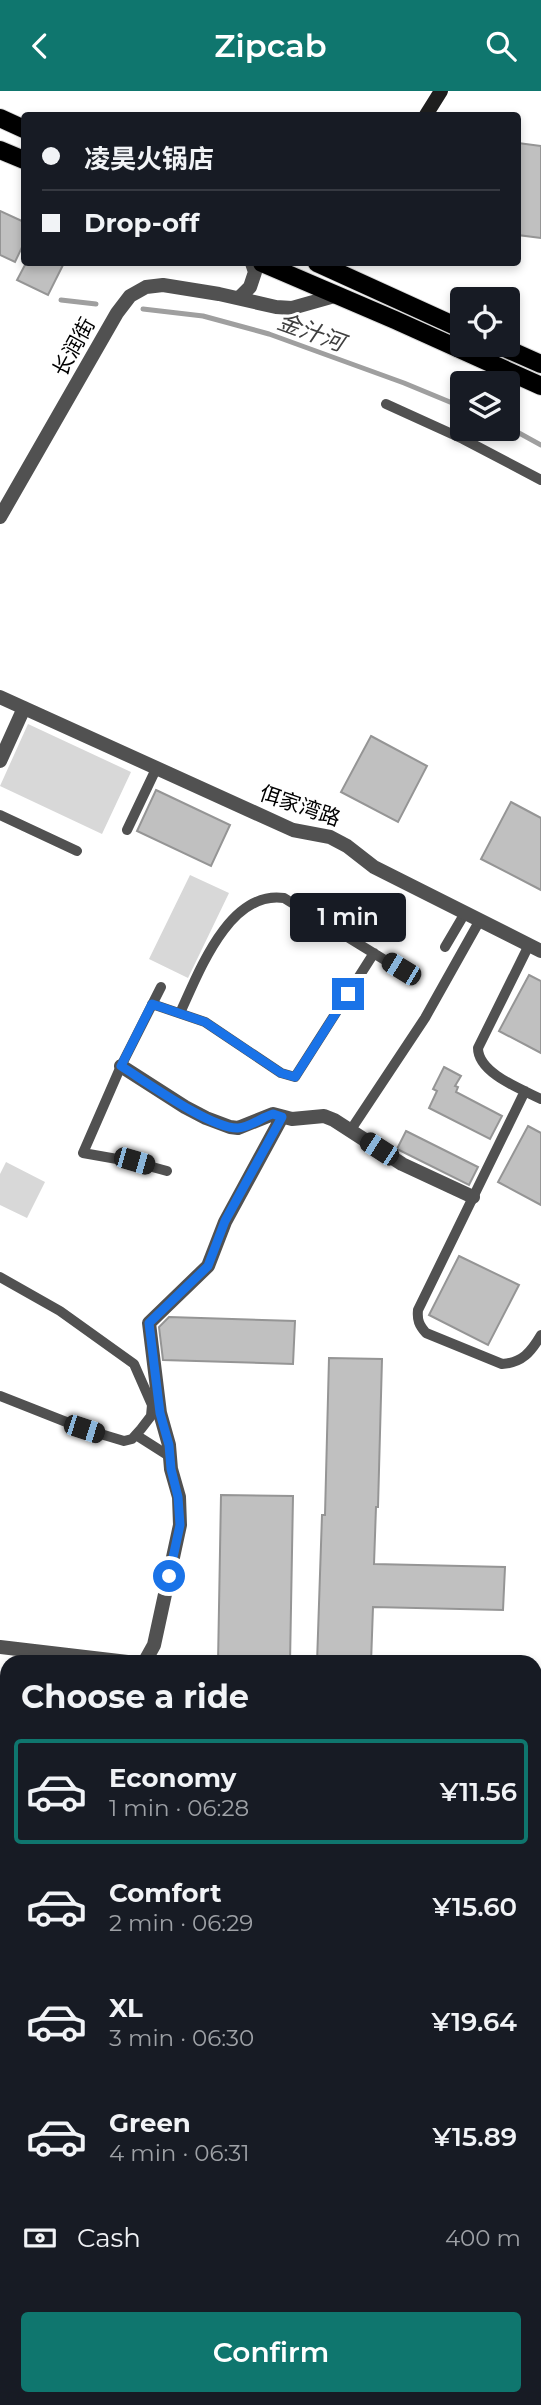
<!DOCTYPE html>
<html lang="en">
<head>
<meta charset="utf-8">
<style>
  body { margin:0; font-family:Montserrat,"Noto Sans SC",sans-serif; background:#20242c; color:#f1f3f6; height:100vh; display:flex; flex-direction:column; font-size:26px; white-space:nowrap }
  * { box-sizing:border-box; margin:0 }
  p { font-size:23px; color:#9ea1a6 }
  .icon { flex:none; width:38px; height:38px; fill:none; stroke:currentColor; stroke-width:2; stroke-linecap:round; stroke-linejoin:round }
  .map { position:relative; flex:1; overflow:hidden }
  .drawer { position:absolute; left:0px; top:1564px; width:542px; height:751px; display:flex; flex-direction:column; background:#171b24; border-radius:21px 21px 0 0; box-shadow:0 4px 10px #0003 }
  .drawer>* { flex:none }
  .hud { position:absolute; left:21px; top:21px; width:500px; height:154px; border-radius:7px; box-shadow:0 4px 10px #0003; display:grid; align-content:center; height:154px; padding:0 21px; background:#171b24 }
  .controls { position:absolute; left:450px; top:196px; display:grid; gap:14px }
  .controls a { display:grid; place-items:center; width:70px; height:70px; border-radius:7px; background:#171b24; box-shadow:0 4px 10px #0003; font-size:35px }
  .end { position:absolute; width:32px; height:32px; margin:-16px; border:9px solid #1a73e8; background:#fff; box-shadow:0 0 0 4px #fff }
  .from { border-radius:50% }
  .bubble { position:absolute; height:49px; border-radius:7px; background:#171b24; box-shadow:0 4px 10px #0003; font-size:23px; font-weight:600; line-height:49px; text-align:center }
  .car { position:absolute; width:21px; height:42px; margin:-21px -10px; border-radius:9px; box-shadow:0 0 5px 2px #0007; background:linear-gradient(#222 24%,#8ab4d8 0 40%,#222 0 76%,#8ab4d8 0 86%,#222 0) }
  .hud b { display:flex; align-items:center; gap:24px; height:66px; font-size:26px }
  .hud b+b { border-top:2px solid #363941 }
  .hud i { width:18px; height:18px; background:#f1f3f6 }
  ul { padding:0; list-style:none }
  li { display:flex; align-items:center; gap:21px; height:105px; margin:0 14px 10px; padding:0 7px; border:4px solid transparent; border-radius:7px }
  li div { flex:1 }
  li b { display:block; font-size:26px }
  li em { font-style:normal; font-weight:600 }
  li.on { border-color:#0f766e }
  li>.icon { width:63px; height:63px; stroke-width:1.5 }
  h2 { padding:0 21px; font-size:32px; line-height:84px }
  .pay { display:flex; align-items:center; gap:18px; height:77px; padding:0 21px; font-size:26px }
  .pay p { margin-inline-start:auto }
  .primary-button { display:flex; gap:14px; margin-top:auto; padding:14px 21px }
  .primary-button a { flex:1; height:80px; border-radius:7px; background:#0f766e; color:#fff; font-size:28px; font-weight:600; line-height:80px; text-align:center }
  header { display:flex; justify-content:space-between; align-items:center; height:91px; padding:0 21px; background:#0f766e; color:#fff; font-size:32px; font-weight:600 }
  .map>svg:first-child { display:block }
  .green { fill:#d8d8d8 }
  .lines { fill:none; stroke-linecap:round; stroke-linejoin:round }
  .stream { stroke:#9f9f9f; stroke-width:5 }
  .building { fill:#c0c0c0; stroke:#959595; stroke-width:2 }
  .primary-casing { stroke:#dbdbdb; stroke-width:20 }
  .lane { stroke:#515151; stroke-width:10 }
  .street { stroke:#515151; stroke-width:14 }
  .secondary { stroke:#1e1e1e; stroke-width:14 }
  .primary { stroke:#000; stroke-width:18 }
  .route { stroke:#1a73e8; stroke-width:9 }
  .labels { text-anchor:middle; stroke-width:6; stroke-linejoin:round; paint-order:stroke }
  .street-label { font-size:21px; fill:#000; stroke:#fff }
  .water-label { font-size:23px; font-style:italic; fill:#404040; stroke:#fff }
</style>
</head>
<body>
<header><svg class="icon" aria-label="back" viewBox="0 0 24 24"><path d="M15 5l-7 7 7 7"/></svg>Zipcab<svg class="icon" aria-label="search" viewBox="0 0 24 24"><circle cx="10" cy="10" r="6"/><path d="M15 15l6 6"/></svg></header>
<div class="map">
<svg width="541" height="2314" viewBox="0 0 541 2314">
  <rect width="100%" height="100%" fill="#fff"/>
  <!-- green -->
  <path class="green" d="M28 633 131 681 102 743 0 695Z
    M190 784 229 802 188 887 149 868Z
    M6 1071 45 1091 27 1127 0 1114V1083Z"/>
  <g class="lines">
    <!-- stream -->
    <path class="stream" d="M61 209 96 213
      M143 218 203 225 269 243 404 292 462 316
      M508 336 541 354"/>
  </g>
  <!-- building -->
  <path class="building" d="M518 52 541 55V147L518 144Z
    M0 120 24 131V152L15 171 0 164Z
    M26 172H64L48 204 17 189Z
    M371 645 427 675 398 731 341 701Z
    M156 699 230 734 211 775 137 740Z
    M511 711 541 727V799L481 768Z
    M529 884 541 890V962L499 940Z
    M444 976 461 985 455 995 458 996 456 1001 502 1025 490 1048 429 1017 437 1000 433 998Z
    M528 1035 541 1042V1114L498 1091Z
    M406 1040 478 1076 469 1094 397 1058Z
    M459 1165 519 1194 488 1254 429 1224Z
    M169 1226 295 1230 293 1273 163 1269 159 1236Z
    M329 1267 382 1268 378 1416H376L374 1473 505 1476 503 1519 373 1516 371 1572H317L322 1424H325Z
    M221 1404 293 1405 290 1572H218Z"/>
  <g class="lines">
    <!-- primary casing -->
    <g class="primary-casing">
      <path id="primary" d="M0 27 24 38
        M0 59 24 69
        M262 172 395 229 541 295
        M317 172 462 238
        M498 254 541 273"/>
    </g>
    <!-- lane -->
    <path class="lane" d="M386 313 463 348 541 389
      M0 724 77 760
      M127 739 156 678
      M529 854 478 957C478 982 521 998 541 1008
      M445 856 465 822
      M161 896 121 975 83 1062 134 1071 167 1080
      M152 913 205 931 281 982 295 986 374 862
      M180 922C199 881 229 799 284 807L401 879
      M525 1000 418 1219C417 1229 419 1234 426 1242L502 1273C522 1272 531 1261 541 1244
      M354 1034 425 927 480 829
      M0 1186 60 1220 134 1273 152 1314 151 1325 141 1338 132 1348 124 1350 84 1338 0 1305
      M136 1344 169 1365"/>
    <!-- street -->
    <path class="street" d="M239 207 250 196 255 181 252 172
      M0 426 117 222 130 205 146 196 163 194 219 203 276 216 292 217 338 204
      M0 606 293 739 330 746 347 755 374 776 541 860
      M0 670 24 617
      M121 975 185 1016 206 1027 230 1036 238 1037 273 1023 292 1028 324 1025 334 1029 402 1073 473 1106
      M0 1556 136 1572
      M144 1572 154 1554 180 1434 179 1406 171 1378 169 1354 160 1322 149 1232 208 1175 225 1131 282 1026"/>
    <!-- secondary -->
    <path class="secondary" d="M426 24 441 0
      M536 1765H541
      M0 2221 7 2199"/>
    <!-- primary -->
    <use href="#primary" class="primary"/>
  </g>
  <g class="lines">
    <!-- route -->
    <path class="route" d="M169 1485 180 1434 178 1406 171 1378 169 1354 160 1322 149 1232 208 1175 225 1130 282 1026 273 1023C262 1026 249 1037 238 1037 211 1038 145 990 121 975L152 913 205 931 281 982 295 986 348 903"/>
  </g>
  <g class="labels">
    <!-- street labels -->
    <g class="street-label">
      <text transform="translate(74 256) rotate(-61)" y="7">长润街</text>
      <text transform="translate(300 715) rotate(19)" y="7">佴家湾路</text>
    </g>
    <!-- water labels -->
    <g class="water-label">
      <text transform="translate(311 241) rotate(20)" y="8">金汁河</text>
    </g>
  </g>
</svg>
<div class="controls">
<a><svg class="icon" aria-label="locate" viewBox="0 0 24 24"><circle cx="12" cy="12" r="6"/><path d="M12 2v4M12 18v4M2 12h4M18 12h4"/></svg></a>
<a><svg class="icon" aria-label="layers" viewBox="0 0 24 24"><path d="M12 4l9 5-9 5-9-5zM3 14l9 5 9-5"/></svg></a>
</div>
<i class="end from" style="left:169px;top:1485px"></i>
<i class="end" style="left:348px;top:903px"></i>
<div class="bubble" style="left:290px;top:802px;width:116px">1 min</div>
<i class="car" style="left:401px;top:878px;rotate:301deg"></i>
<i class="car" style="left:379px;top:1058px;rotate:303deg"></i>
<i class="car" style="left:134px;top:1070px;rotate:106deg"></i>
<i class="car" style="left:84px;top:1338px;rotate:108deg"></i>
<div class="hud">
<b><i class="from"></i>凌昊火锅店</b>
<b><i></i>Drop-off</b>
</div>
<section class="drawer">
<h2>Choose a ride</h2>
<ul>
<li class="on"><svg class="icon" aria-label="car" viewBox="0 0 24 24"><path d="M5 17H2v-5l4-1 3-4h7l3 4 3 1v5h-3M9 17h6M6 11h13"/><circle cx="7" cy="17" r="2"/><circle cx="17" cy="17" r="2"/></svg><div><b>Economy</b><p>1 min · 06:28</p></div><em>¥11.56</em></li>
<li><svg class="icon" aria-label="car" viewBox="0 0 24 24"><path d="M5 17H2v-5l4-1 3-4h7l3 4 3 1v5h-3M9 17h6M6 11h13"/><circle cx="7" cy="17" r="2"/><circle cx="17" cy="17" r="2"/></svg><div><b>Comfort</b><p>2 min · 06:29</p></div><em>¥15.60</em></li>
<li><svg class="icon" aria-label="car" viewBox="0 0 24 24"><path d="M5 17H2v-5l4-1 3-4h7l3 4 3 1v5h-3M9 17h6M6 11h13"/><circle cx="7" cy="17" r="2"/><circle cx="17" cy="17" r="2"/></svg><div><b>XL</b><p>3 min · 06:30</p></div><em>¥19.64</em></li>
<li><svg class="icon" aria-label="car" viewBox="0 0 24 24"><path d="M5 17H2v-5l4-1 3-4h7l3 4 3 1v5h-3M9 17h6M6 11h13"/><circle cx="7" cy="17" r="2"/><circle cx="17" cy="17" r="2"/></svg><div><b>Green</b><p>4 min · 06:31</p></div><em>¥15.89</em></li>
</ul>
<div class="pay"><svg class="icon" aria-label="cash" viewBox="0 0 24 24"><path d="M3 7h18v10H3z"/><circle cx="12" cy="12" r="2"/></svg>Cash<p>400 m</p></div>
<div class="primary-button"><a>Confirm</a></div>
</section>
</div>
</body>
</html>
